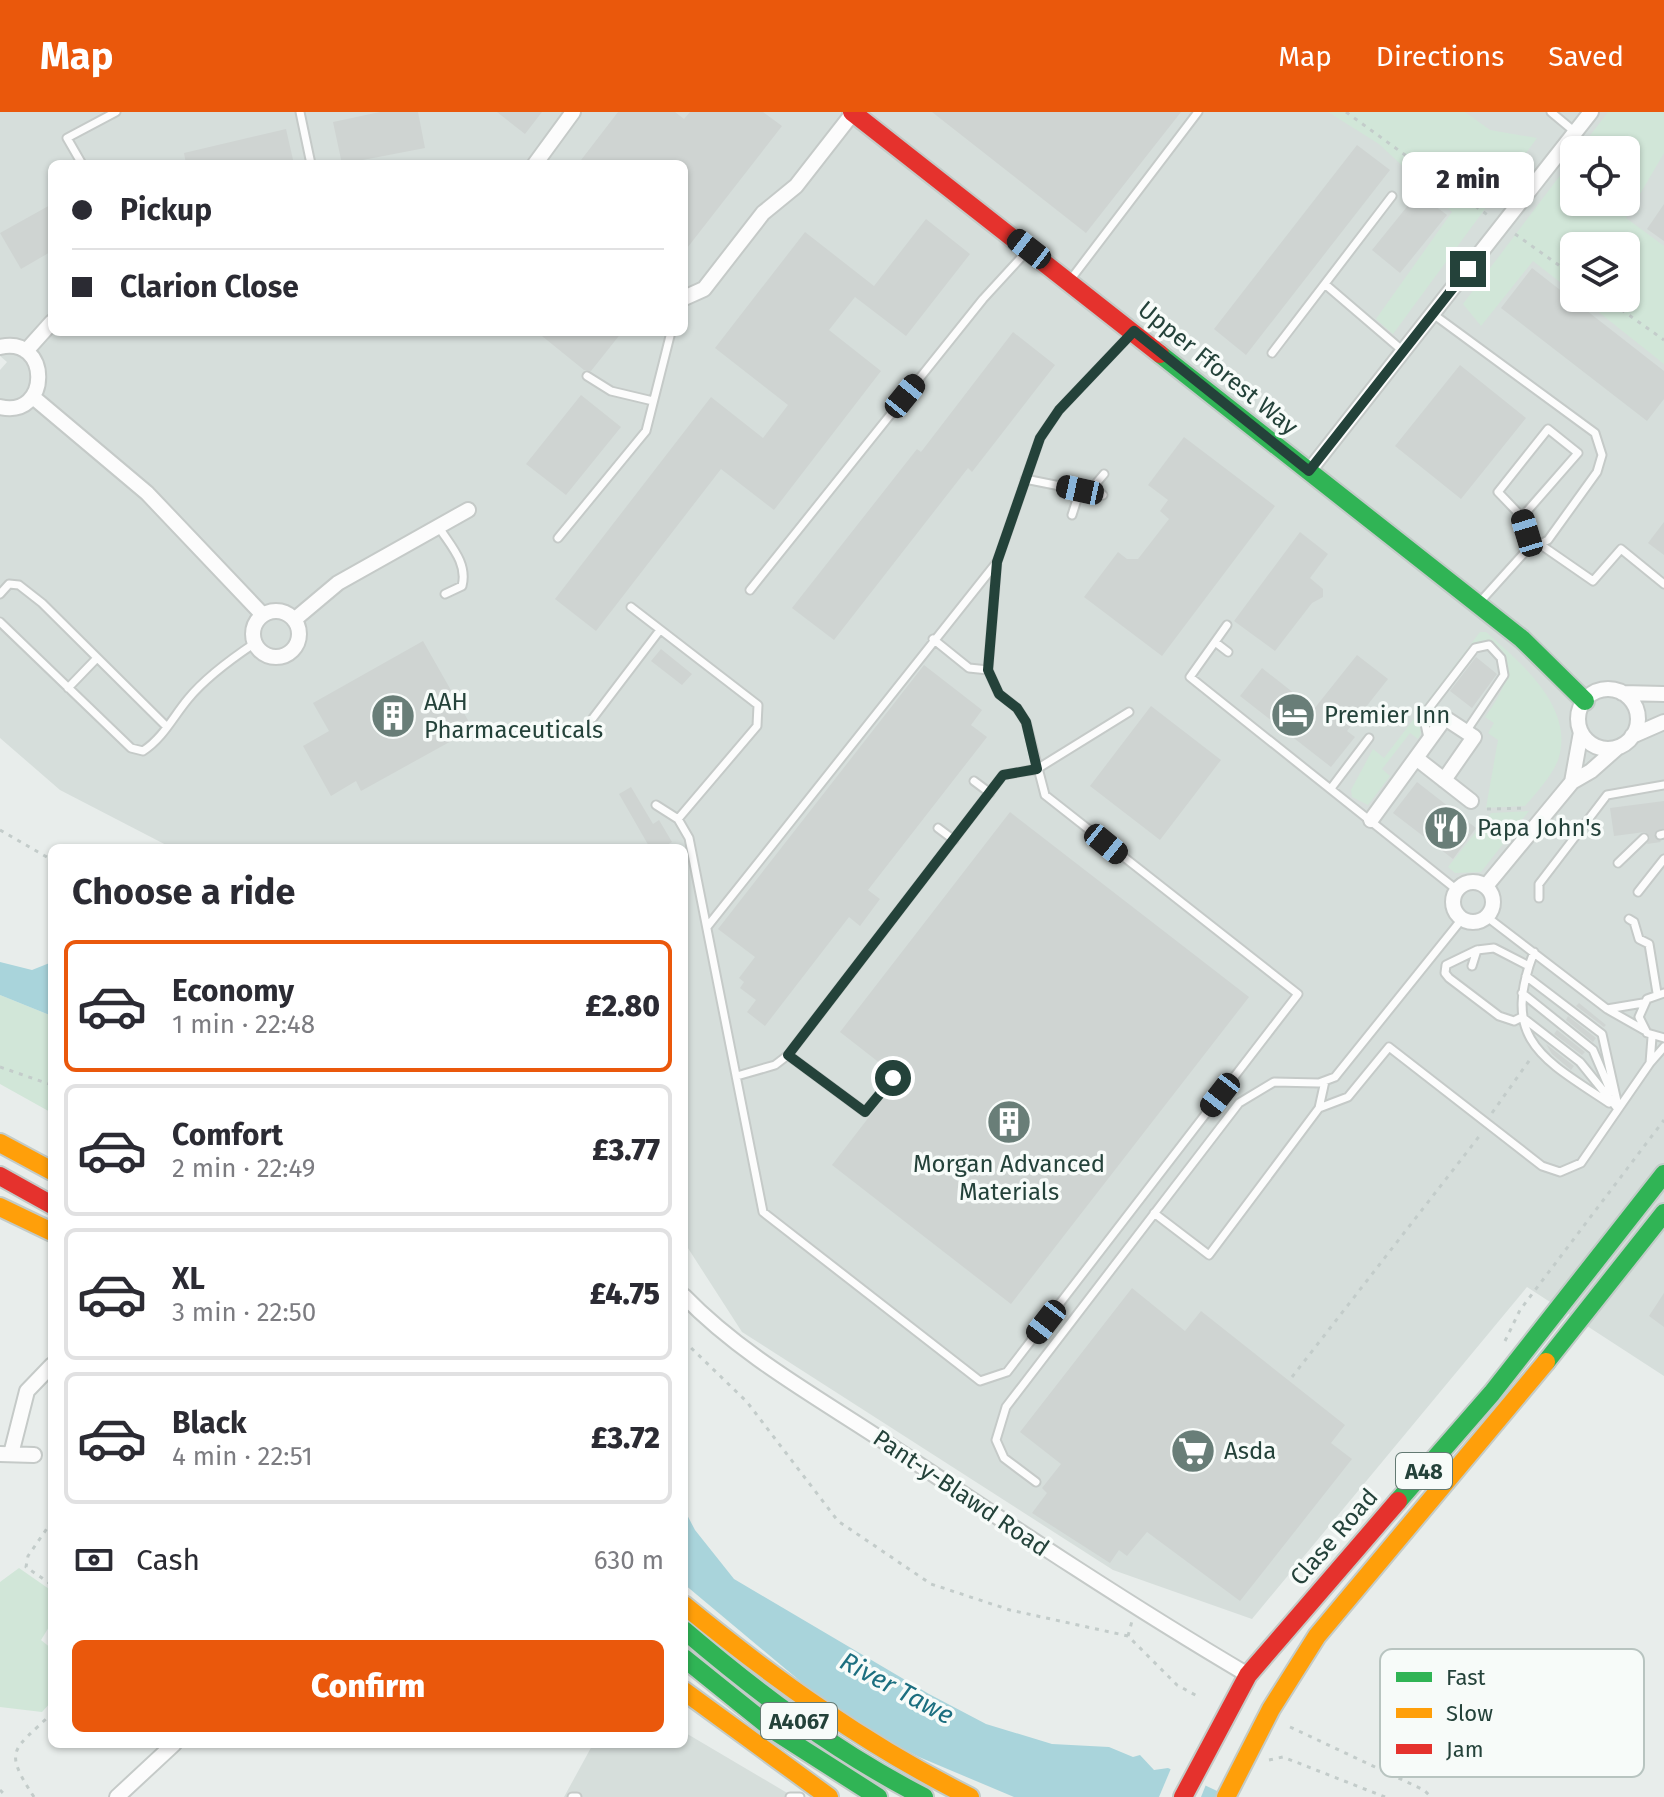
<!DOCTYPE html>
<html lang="en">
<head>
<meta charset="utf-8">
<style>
  body { margin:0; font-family:"Fira Sans",sans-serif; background:#f2f2f3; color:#2b2b33; height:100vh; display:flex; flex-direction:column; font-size:30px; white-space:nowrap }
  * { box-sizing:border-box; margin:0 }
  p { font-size:26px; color:#7c7c81 }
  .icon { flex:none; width:44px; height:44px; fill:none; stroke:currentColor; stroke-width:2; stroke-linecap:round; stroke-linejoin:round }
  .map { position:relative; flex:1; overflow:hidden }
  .side { position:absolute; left:48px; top:732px; width:640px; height:904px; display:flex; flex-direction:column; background:#fff; border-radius:12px; box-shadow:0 2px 6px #0004 }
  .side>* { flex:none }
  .top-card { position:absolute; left:48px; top:48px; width:640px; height:176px; border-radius:12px; box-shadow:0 2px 6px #0004; display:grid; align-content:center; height:176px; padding:0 24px; background:#fff }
  .fabs { position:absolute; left:1560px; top:24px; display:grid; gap:16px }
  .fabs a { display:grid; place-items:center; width:80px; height:80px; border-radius:12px; background:#fff; box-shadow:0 2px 6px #0004; font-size:40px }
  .end { position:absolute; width:36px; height:36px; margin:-18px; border:10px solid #24423a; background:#fff; box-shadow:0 0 0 4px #fff }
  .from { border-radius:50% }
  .bubble { position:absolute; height:56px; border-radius:12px; background:#fff; box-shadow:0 2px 6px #0004; font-size:26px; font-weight:800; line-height:56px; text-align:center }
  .car { position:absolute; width:24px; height:48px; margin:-24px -12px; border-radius:10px; box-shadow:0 0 6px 2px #0007; background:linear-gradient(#222 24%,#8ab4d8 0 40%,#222 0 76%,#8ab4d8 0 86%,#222 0) }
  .top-card b { display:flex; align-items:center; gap:28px; height:76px; font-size:30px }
  .top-card b+b { border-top:2px solid #e1e1e2 }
  .top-card i { width:20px; height:20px; background:#2b2b33 }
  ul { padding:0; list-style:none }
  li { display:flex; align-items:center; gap:24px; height:132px; margin:0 16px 12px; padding:0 8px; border:4px solid #e1e1e2; border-radius:12px }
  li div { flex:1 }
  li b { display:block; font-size:30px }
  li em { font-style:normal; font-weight:800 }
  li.current { border-color:#ea580c }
  li>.icon { width:72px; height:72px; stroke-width:1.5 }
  h2 { padding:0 24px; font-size:36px; line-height:96px }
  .pay { display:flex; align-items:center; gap:20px; height:88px; padding:0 24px; font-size:30px }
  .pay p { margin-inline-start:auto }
  .cta { display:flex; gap:16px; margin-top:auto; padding:16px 24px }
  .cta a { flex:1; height:92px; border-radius:12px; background:#ea580c; color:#fff; font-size:32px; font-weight:800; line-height:92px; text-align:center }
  header { display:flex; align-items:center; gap:48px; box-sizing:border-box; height:112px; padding:0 40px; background:#ea580c; color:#fff }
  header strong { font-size:38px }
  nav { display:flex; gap:44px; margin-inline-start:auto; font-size:28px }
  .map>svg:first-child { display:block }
  .built { fill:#d6dedb; fill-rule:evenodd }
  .green { fill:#d1e6d8 }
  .water { fill:#a9d4db }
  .pier { fill:#e8edeb }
  .building { fill:#cfd4d2 }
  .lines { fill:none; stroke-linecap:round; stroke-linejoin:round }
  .lane-casing { stroke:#c5cac8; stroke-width:11 }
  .street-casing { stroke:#c5cac8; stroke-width:18 }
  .fast-casing { stroke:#c3cbc8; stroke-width:22 }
  .slow-casing { stroke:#c3cbc8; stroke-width:22 }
  .jam-casing { stroke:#c3cbc8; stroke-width:22 }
  .path { stroke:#c3ccca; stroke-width:3; stroke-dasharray:4 6; stroke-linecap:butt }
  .lane { stroke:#fcfcfc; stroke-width:7 }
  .street { stroke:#fcfcfc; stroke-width:14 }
  .fast { stroke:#30b455; stroke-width:18 }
  .slow { stroke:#ff9f0a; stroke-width:18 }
  .jam { stroke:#e5322d; stroke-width:18 }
  .route { stroke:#24423a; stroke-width:10 }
  .labels { text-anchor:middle; stroke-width:7; stroke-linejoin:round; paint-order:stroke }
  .shield { fill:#f7fbf9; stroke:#637a73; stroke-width:2 }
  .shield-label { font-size:22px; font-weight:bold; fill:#24423a }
  .street-label { font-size:24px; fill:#24423a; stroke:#f7fbf9 }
  .poi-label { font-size:24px; fill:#24423a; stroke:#f7fbf9; text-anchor:start }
  .water-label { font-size:26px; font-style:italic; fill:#1c6f80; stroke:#f7fbf9 }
  .key { fill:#f7fbf9; stroke:#b8c4c0; stroke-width:2 }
  .key-label { font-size:22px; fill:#24423a }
</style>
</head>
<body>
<header>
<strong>Map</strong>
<nav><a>Map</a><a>Directions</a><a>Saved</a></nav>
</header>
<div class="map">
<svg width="1664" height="1685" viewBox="0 0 1664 1685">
  <rect width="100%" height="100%" fill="#e8edeb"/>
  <!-- built -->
  <path class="built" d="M0 0H1664V1264L1527 1175 1252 1507 1113 1458 742 1220 684 1130V736H172L60 678 0 626V258L7 250 0 244ZM1574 38H1626V90H1574ZM52 52H684V220H52ZM1574 134H1626V186H1574Z
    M684 1620 794 1685H564L593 1632H684Z"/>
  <!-- green -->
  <path class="green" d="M1328 0H1465L1490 18 1537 26 1393 222 1376 207 1452 100 1379 32Z
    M1608 0H1664V41L1626 106 1664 134V252L1581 186H1626V134H1574V181L1533 149 1481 214 1463 192 1574 45V90H1626V38H1579Z
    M1480 520H1486C1520 550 1576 596 1558 648 1552 664 1536 681 1525 694L1486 696 1498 628 1488 621 1494 611 1485 605C1504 578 1520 552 1487 528L1476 532 1419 610 1421 621 1418 627 1410 621 1382 657 1390 664 1368 693 1352 685 1351 678 1373 637 1384 646Z
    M1529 699 1481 760 1455 761 1448 755 1491 701Z
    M0 883 52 904V1001L0 972Z
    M19 1456 52 1479V1510L41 1528 52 1537V1589L42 1600 0 1595V1470Z"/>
  <!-- water -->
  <path class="water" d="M0 850 32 858 52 850V904L0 883Z
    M684 1397 695 1418 734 1467 929 1582 986 1612 1052 1632 1109 1635 1133 1645 1140 1643 1154 1658 1168 1656 1230 1685H1014L919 1645 871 1620 812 1579 684 1472Z"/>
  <!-- pier -->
  <path class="pier" d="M1172 1654 1207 1670 1201 1685H1159Z"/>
  <!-- building -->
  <path class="building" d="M380 0H418L425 36 342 52 333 10Z
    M497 0H542L525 22Z
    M618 0H675L684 7 690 0H763L782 14 684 140V52H578Z
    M932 0H1181L1086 121Z
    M286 17 294 52H186L184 41Z
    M1357 33 1390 58 1246 243 1214 217Z
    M1418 81 1447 103 1400 161 1372 138Z
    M52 92V139L21 157 0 121Z
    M1664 92V129L1647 117Z
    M926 107 970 142 906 224 855 185 829 218 881 259 774 398 721 357 596 519 555 487 711 285 763 326 788 293 715 236 805 120 874 174Z
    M1532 156 1664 259V287L1647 309 1501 196Z
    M537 220H622L591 259 584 258Z
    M1013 220 1055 253 972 360 968 356 834 528 792 496 917 337 921 340Z
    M1460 253 1526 306 1461 387 1395 334Z
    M581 283 621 315 566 383 526 352Z
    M1184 325 1275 394 1162 544 1084 485 1118 440 1127 447H1138L1169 407 1160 399 1168 388 1148 373Z
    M1664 410V443L1648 431Z
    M1300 420 1328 442 1310 466 1323 477V485L1312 491 1275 539 1234 509Z
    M423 529 473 617 361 679 356 669 331 684 303 634 329 619 313 591Z
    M661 537 692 562 682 573 651 549Z
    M1357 543 1388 567 1347 619 1355 625 1331 655 1240 584 1262 556 1314 597Z
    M1476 545 1497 562 1472 596 1450 579Z
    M924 553 982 598 971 613 987 625 868 778 880 787 860 814 849 805 765 914 747 900 756 888 740 876 744 870 739 866 755 845 718 817Z
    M1151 594 1221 648 1160 728 1090 674Z
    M1417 670 1476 716 1453 747 1393 701Z
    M631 675 653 712 659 708 672 730 662 736H650L619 682Z
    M1664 689V716L1654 722 1661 730 1647 732 1650 725 1645 720 1614 724 1610 696Z
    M1010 700 1249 885 1011 1192 832 1053 899 966 840 920Z
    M1579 891 1606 913 1604 915 1576 894Z
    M1568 904 1596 926 1593 930 1566 908Z
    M1557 918 1585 940 1582 943 1554 922Z
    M1546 932 1574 954 1571 958 1552 942Z
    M1132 1176 1185 1219 1201 1199 1345 1313 1331 1331 1352 1347 1240 1489 1147 1420 1127 1444 1119 1438 1110 1451 1032 1401 1047 1381 1042 1376 1061 1352 1020 1320Z
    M1664 1181V1215L1649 1204Z"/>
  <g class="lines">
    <!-- lane casing -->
    <g class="lane-casing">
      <path id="lane" d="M300 0 311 52
        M1551 0 1575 20
        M82 52 67 26 116 0
        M1071 167 1198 0
        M1326 173 1403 239
        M1433 202 1595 321 1602 343 1597 360 1548 428 1525 440 1479 491
        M1272 241 1392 84
        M587 264 611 279 653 289
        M1025 367 1080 378
        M1093 375 1103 383
        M1072 403 1080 378 1093 375 1104 362
        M1522 405 1578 341 1548 317 1498 380 1522 405 1532 437
        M440 417C451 434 468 452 462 474L445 482
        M558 426 646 319 671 220
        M1541 433 1593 469 1621 437 1664 472
        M750 478 983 187 1027 139
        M0 482 9 472 19 473 42 491 167 615
        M631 495 758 593 757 614 678 707
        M0 510 131 636 143 639C163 626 173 605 188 587 206 565 231 547 255 531
        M1227 513 1190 565 1457 778
        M933 527 969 556 988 558
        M1215 530 1228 540
        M68 576 97 546
        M593 606 660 518
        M1428 626 1424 607 1429 596 1475 536 1489 533 1501 546 1504 563 1467 618
        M974 669 990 681
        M1332 675 1369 626
        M656 693 678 707 689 726 763 1100 980 1269 1007 1260 1298 882 1045 683 1026 610 1017 596 999 582 988 558 997 450 1040 326 1059 298 1132 221
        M938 716 954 728
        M1660 723 1664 722
        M1618 751 1644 726
        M1638 780 1664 747
        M1539 786V772L1607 683 1664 673
        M1487 805 1607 897
        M1629 807 1634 810 1639 827 1649 832 1657 881
        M707 815 997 450
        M1477 838 1446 853 1445 861 1449 866 1499 904 1514 909 1522 905 1580 950 1618 997
        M1534 840C1500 928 1543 947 1609 991
        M1472 854 1477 838 1494 836 1529 854
        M1526 864 1602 922 1618 994
        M1522 881 1593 938 1611 980
        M1664 881 1647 887 1639 905 1647 921 1664 926
        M1643 891 1607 897 1644 918
        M1652 925 1650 951 1664 935
        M788 943 865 1000 893 966
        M737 964 775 953 788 943 1003 663 1037 657 1129 600
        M1319 996 1348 985 1389 935 1542 1054 1560 1060 1581 1051 1650 951
        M1154 1101 1209 1143 1319 996 1325 969
        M1036 1370 1004 1346 996 1328 1006 1295 1239 991 1274 970 1319 971 1335 965 1462 807
        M572 1685H577
        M790 1685H800"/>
    </g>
    <!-- street casing -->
    <g class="street-casing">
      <path id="street" d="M535 52 573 0
        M684 186 704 177 763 101 796 74 853 1
        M0 235C51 223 51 307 0 295
        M26 239 52 210
        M33 285 147 381 263 503
        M1309 359 1591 0
        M253 522a23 23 0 1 1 46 0a23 23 0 1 1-46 0Z
        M294 508 338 471 468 398
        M1578 607a30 30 0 1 1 60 0a30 30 0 1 1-60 0Z
        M1622 581 1664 582
        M1632 624 1664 610
        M1416 646 1471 689
        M1572 670 1581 620
        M1371 708 1445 606 1474 625 1444 668
        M1453 790a20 20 0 1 1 40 0a20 20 0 1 1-40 0Z
        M1486 774 1572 670 1591 659 1617 636
        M684 1184C741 1243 817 1285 885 1330 1005 1410 1124 1490 1248 1563
        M0 1342 34 1343
        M11 1342 27 1279 52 1253
        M117 1685 174 1632"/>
    </g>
    <!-- fast casing -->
    <g class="fast-casing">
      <path id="fast" d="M1160 242 1522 527 1585 589
        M1546 1250 1664 1101
        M1398 1389 1492 1281 1664 1062
        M684 1518C759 1582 836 1640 924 1685
        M684 1546 776 1620 878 1685"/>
    </g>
    <!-- slow casing -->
    <g class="slow-casing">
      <path id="slow" d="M0 1031 52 1059
        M0 1095 52 1120
        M684 1493C774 1567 866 1633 970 1685
        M684 1579 829 1685
        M1226 1685 1271 1597 1317 1524 1546 1250"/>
    </g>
    <!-- jam casing -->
    <g class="jam-casing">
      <path id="jam" d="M852 0 1160 242
        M0 1064 52 1093
        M1183 1685 1248 1563 1398 1389"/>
    </g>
    <!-- path -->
    <path class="path" d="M1346 0 1489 104
      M1515 122 1574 164
      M1605 186 1664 228
      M1487 697 1526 696
      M0 718 52 748
      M0 955 52 973
      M1492 1001 1531 946
      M684 1229 747 1290 838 1409 931 1472 1010 1498 1128 1524 1177 1573 1199 1585
      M1505 1229 1520 1198 1664 1008
      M1292 1265 1481 1022
      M52 1409 28 1444 26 1455 52 1473
      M1128 1524 1132 1509
      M1290 1615 1424 1678 1431 1685
      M1269 1648 1283 1645 1385 1685
      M0 1678 7 1685
      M34 1685C2 1636 14 1639 52 1601"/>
    <!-- lane -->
    <use href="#lane" class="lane"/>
    <!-- street -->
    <use href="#street" class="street"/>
    <!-- fast -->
    <use href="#fast" class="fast"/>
    <!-- slow -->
    <use href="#slow" class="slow"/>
    <!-- jam -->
    <use href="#jam" class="jam"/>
  </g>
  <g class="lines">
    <!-- route -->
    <path class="route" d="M893 966 865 1000 788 943 1003 663 1037 657 1026 610 1017 596 999 582 988 558 997 450 1040 326 1059 298 1134 219 1309 359 1468 157"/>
  </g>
  <!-- icons -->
  <defs>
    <g id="hotel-disc" transform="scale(2.3)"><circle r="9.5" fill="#697e78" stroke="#f7fbf9"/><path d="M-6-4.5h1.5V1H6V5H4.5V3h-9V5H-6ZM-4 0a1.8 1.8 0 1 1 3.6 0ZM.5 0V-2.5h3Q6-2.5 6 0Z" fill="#fff"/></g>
    <g id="building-disc" transform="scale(2.3)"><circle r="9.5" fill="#697e78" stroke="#f7fbf9"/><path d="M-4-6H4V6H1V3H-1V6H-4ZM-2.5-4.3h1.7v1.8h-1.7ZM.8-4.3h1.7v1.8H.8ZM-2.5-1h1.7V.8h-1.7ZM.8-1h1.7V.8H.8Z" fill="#fff"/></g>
    <g id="restaurant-disc" transform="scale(2.3)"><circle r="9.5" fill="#697e78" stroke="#f7fbf9"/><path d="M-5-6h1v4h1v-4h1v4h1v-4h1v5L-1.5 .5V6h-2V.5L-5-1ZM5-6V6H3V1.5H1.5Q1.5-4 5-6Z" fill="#fff"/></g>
    <g id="supermarket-disc" transform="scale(2.3)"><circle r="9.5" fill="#697e78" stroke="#f7fbf9"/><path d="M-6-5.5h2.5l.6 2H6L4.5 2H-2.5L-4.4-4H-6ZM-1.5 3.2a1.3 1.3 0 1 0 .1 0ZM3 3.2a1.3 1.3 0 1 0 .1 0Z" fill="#fff"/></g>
  </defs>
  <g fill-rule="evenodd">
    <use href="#hotel-disc" x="1293" y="603"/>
    <use href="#building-disc" x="393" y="604"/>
    <use href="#restaurant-disc" x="1446" y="716"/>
    <use href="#building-disc" x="1009" y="1010"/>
    <use href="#supermarket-disc" x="1193" y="1339"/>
  </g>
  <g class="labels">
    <!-- shield labels -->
    <g class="shield">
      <rect x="1396" y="1341" width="56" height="36" rx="6"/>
      <rect x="761" y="1591" width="76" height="36" rx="6"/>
    </g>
    <g class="shield-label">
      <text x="1424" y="1367">A48</text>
      <text x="799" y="1617">A4067</text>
    </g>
    <!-- street labels -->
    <g class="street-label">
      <text transform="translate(1218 256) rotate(39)" y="8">Upper Fforest Way</text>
      <text transform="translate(961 1381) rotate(34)" y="8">Pant-y-Blawd Road</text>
      <text transform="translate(1334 1425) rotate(-49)" y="8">Clase Road</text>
    </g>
    <!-- poi labels -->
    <g class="poi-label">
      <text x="424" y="598">AAH<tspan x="424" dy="28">Pharmaceuticals</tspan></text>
      <text x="1324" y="611">Premier Inn</text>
      <text x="1477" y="724">Papa John's</text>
      <text x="1009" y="1060" text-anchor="middle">Morgan Advanced<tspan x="1009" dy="28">Materials</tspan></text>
      <text x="1224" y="1347">Asda</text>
    </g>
    <!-- water labels -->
    <g class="water-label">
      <text transform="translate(897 1576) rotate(28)" y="9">River Tawe</text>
    </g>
  </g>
  <!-- legend -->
  <rect x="1380" y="1537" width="264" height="128" rx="12" class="key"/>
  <rect x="1396" y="1560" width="36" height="10" fill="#30b455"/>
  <rect x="1396" y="1596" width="36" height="10" fill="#ff9f0a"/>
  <rect x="1396" y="1632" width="36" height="10" fill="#e5322d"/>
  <g class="key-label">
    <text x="1446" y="1573">Fast</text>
    <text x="1446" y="1609">Slow</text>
    <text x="1446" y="1645">Jam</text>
  </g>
</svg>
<div class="fabs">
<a><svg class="icon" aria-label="locate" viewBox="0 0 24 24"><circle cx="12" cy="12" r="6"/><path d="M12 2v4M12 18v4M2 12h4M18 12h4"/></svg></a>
<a><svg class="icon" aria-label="layers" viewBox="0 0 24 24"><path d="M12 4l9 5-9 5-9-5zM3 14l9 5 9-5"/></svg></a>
</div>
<i class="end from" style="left:893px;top:966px"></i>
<i class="end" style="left:1468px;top:157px"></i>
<div class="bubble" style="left:1402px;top:40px;width:132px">2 min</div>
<i class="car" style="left:1029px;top:137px;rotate:308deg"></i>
<i class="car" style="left:905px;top:284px;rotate:39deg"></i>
<i class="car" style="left:1080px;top:378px;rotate:282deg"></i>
<i class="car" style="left:1527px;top:421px;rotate:343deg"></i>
<i class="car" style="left:1106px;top:732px;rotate:129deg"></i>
<i class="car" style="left:1220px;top:983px;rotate:218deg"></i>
<i class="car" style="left:1046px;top:1210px;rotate:218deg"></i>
<div class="top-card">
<b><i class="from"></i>Pickup</b>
<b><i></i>Clarion Close</b>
</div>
<section class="side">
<h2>Choose a ride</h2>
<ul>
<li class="current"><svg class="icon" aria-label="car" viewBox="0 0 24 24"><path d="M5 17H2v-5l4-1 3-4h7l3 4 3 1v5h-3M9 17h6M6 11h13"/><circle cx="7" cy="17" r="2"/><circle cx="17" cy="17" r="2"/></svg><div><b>Economy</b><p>1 min · 22:48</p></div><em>£2.80</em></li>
<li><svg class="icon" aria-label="car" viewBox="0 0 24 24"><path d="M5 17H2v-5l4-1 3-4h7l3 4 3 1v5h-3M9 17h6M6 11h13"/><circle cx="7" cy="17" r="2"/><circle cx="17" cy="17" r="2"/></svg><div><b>Comfort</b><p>2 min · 22:49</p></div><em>£3.77</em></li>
<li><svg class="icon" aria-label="car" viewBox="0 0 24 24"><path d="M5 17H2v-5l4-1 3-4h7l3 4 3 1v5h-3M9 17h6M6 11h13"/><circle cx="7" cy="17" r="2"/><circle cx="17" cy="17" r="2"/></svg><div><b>XL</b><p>3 min · 22:50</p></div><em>£4.75</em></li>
<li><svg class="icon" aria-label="car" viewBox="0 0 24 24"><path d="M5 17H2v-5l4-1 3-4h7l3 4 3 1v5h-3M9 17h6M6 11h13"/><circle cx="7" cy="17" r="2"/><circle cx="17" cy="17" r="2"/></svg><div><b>Black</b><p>4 min · 22:51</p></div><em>£3.72</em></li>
</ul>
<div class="pay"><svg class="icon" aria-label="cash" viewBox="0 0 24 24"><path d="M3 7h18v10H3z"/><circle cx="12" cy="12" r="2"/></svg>Cash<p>630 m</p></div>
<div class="cta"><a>Confirm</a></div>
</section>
</div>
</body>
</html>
